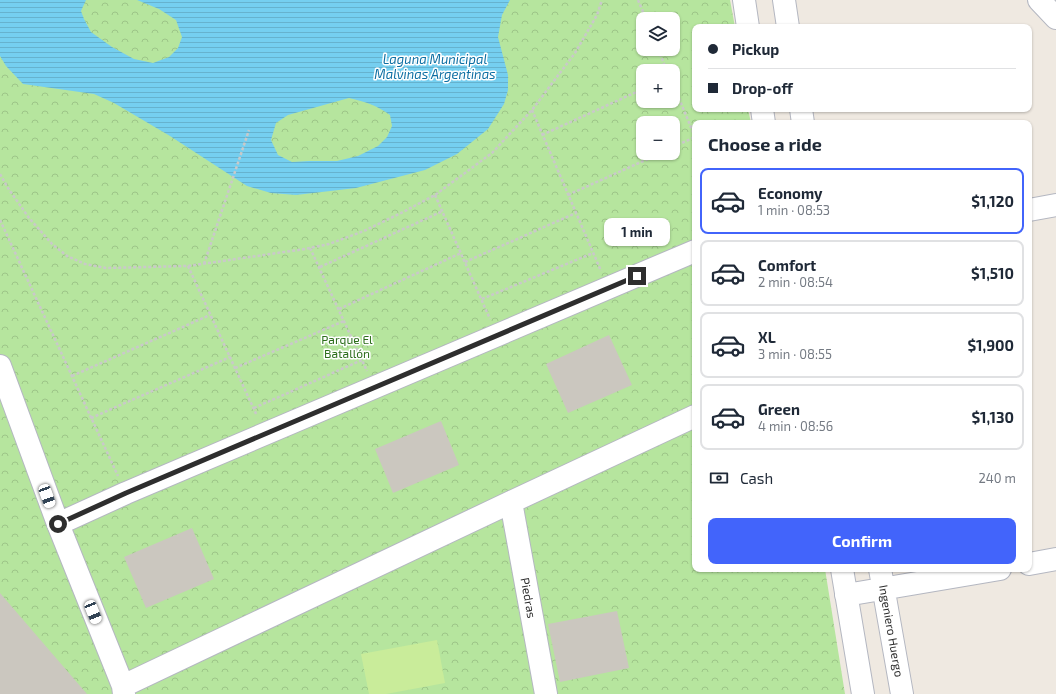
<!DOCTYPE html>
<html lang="en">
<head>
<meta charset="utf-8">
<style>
  body { margin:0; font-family:"Exo 2",sans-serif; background:#f2f2f3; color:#1f2937; height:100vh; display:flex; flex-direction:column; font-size:15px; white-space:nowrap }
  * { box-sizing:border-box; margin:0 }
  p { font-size:13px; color:#747a83 }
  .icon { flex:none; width:22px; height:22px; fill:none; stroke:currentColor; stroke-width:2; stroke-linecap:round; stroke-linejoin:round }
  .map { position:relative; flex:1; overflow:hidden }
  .panel { position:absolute; left:692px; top:120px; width:340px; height:452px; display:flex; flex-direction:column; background:#fff; border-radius:8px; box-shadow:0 1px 3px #0004 }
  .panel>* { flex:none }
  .top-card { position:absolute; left:692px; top:24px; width:340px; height:88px; border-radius:8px; box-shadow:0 1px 3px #0004; display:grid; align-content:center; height:88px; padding:0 16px; background:#fff }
  .fabs { position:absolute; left:636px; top:12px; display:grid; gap:8px }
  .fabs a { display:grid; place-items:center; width:44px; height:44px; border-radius:8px; background:#fff; box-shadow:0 1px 3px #0004; font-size:20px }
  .end { position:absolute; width:18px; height:18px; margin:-9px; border:5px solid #2e2e2e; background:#fff; box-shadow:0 0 0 2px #fff }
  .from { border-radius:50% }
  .bubble { position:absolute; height:28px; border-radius:8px; background:#fff; box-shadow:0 1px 3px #0004; font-size:13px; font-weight:700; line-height:28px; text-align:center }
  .car { position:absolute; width:12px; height:24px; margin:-12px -6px; border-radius:5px; box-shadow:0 0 3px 1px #0007; background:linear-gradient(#fff 24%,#345 0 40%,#fff 0 76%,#345 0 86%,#fff 0) }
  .top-card b { display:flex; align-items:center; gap:14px; height:38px; font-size:15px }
  .top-card b+b { border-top:1px solid #e0e1e3 }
  .top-card i { width:10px; height:10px; background:#1f2937 }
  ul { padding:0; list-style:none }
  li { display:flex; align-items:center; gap:12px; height:66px; margin:0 8px 6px; padding:0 8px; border:2px solid #e0e1e3; border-radius:8px }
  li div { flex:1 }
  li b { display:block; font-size:15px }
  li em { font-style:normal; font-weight:700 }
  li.on { border-color:#4264fb }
  li>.icon { width:36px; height:36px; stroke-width:1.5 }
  h2 { padding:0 16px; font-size:18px; line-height:48px }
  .pay { display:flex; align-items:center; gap:10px; height:44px; padding:0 16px; font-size:15px }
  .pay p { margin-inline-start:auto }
  .primary-button { display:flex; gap:8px; margin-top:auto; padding:8px 16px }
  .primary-button a { flex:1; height:46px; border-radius:8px; background:#4264fb; color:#fff; font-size:16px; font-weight:700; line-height:46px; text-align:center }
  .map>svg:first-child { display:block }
  .park { fill:url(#park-crowns); fill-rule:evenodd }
  .pitch { fill:#c9ec9a }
  .water { fill:url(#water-rules); fill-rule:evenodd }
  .building { fill:#cbc7bf }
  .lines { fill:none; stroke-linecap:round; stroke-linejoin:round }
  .minor-casing { stroke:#b4b7c1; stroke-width:24 }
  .path { stroke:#c9c9c9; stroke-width:2.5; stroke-dasharray:3 2; stroke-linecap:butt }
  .minor { stroke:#fff; stroke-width:22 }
  .route { stroke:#2e2e2e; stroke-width:5 }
  .labels { text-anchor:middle; stroke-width:3; stroke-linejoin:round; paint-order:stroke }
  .park-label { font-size:12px; fill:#2c6e1b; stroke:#fff }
  .street-label { font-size:12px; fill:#2e2e2e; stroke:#fff }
  .water-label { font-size:13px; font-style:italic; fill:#0d6fa3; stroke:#fff }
</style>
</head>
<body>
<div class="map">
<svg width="1056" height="694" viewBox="0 0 1056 694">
  <defs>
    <pattern id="park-crowns" width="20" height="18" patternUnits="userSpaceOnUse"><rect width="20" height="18" fill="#b6e59e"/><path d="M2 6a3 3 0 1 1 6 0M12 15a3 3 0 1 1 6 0" fill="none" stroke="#9dc588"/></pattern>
    <pattern id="water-rules" width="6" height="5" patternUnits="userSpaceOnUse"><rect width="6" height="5" fill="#75cff0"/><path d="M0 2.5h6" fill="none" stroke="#66b2ce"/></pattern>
  </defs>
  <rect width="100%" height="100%" fill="#efe9e1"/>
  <!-- park -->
  <path class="park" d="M0 0H730L735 27H695V109H748L751 123H695V569H825L845 694H0ZM643 19H673V49H643ZM643 71H673V101H643ZM643 123H673V153H643Z"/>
  <!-- pitch -->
  <path class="pitch" d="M437 640 445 683 386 694H369L361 654Z"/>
  <!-- water -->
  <path class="water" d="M0 0H86L81 11 84 19 91 32 112 47 134 59 153 63 169 57 178 48 182 37 176 20 159 9 137 0H510L502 15 498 37 508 75V90L504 104 488 129 457 154 425 170 356 188 296 195 271 193 247 186 170 136 114 103 94 94 23 84 6 66 0 56ZM349 98C366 102 376 105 390 115L392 126 387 137 378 146 358 156 337 161H309L292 162 278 155 271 140 276 123 288 115Z"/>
  <!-- building -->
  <path class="building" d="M609 335 632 385 568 413 546 364Z
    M441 421 459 465 393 493 375 449Z
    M192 528 214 579 146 608 124 557Z
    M0 593 87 694H0Z
    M617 611 629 668 560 682 548 624Z"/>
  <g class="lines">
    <!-- minor casing -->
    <g class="minor-casing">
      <path id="minor" d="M744 0 748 27
        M784 0 788 27
        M1039 0 1056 18
        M762 109 764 123
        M801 109 803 123
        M1029 210 1056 205
        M0 366 58 524 123 686 124 694
        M511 502 546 694
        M58 524 126 493 695 251
        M1029 564 1056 559
        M842 569 863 694
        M880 569 902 694
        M846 595 1000 569
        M123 686 511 502 695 416"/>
    </g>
    <!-- path -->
    <path class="path" d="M638 0 646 19
      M658 49 667 71
      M673 84 695 137
      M532 110 601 271
      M542 135 643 89
      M673 147 695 137
      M0 174 8 188 29 218 52 244 67 256 85 264 106 268 188 266 305 249 329 244 364 231 405 211 435 195 492 153 532 110 575 53 597 15 602 0
      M435 195 490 319
      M568 195 661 153
      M0 220 118 476
      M310 248 367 371
      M465 262 576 213
      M204 264 249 130
      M188 266 257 416
      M320 267 443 211
      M482 299 593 253
      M339 309 461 253
      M235 368 344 321
      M72 376 210 315
      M254 408 362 360
      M91 418 230 357"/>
    <!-- minor -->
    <use href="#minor" class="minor"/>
  </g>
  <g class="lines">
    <!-- route -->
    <path class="route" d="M58 524 126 493 637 276"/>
  </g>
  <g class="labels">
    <!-- park labels -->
    <g class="park-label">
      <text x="347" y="344">Parque El<tspan x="347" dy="14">Batallón</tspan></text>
    </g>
    <!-- street labels -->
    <g class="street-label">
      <text transform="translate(528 598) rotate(80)" y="4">Piedras</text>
      <text transform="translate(891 631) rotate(80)" y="4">Ingeniero Huergo</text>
    </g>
    <!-- water labels -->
    <g class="water-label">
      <text x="435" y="64">Laguna Municipal<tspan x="435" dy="15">Malvinas Argentinas</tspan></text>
    </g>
  </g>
</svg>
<div class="fabs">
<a><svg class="icon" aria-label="layers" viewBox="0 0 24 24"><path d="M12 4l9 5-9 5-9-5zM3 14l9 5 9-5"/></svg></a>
<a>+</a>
<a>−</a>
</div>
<i class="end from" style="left:58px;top:524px"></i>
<i class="end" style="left:637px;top:276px"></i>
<div class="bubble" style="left:604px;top:218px;width:66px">1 min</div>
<i class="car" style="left:47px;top:496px;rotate:160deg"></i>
<i class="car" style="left:93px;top:612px;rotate:158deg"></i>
<div class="top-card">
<b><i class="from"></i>Pickup</b>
<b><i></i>Drop-off</b>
</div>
<section class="panel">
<h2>Choose a ride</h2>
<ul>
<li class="on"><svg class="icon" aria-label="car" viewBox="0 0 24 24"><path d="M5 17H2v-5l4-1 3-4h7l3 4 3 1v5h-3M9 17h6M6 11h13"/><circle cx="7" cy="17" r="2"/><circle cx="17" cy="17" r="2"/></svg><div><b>Economy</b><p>1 min · 08:53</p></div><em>$1,120</em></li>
<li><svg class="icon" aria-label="car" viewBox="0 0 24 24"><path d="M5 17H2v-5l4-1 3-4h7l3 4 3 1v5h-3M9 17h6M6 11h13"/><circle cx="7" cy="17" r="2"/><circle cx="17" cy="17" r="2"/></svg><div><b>Comfort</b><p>2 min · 08:54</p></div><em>$1,510</em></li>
<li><svg class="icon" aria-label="car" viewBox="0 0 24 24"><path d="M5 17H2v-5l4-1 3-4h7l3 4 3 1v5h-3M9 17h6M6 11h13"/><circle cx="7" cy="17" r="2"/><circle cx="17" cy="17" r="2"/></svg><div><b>XL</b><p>3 min · 08:55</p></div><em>$1,900</em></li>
<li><svg class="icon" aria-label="car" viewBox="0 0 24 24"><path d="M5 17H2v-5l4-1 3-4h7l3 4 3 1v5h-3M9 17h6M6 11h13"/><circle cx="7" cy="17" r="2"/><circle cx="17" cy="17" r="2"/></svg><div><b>Green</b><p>4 min · 08:56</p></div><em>$1,130</em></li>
</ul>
<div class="pay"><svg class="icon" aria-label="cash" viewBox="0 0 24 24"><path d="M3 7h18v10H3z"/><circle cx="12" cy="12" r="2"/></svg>Cash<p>240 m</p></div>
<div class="primary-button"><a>Confirm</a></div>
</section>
</div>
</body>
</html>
